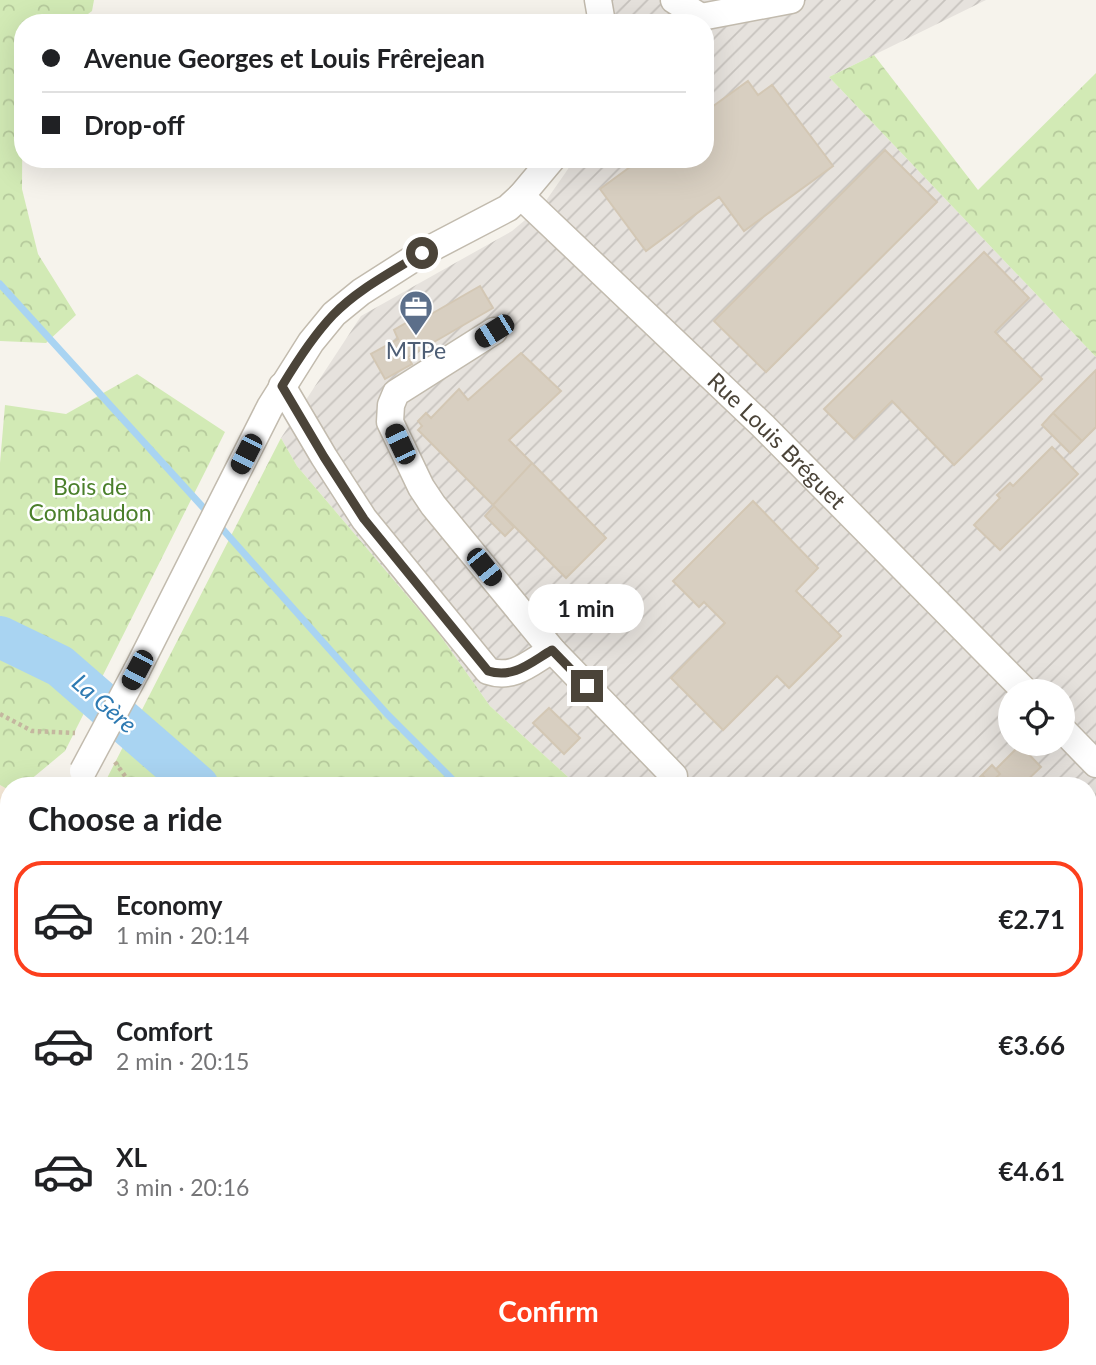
<!DOCTYPE html>
<html lang="en">
<head>
<meta charset="utf-8">
<style>
  body { margin:0; font-family:Lato,sans-serif; background:#f2f2f2; color:#202124; height:100vh; display:flex; flex-direction:column; font-size:26px; white-space:nowrap }
  * { box-sizing:border-box; margin:0 }
  p { font-size:23px; color:#757577 }
  .icon { flex:none; width:38px; height:38px; fill:none; stroke:currentColor; stroke-width:2; stroke-linecap:round; stroke-linejoin:round }
  .map { position:relative; flex:1; overflow:hidden }
  .side { position:absolute; left:0px; top:777px; width:1097px; height:588px; display:flex; flex-direction:column; background:#fff; border-radius:28px 28px 0 0; box-shadow:0 7px 28px #0002 }
  .side>* { flex:none }
  .banner { position:absolute; left:14px; top:14px; width:700px; height:154px; border-radius:28px; box-shadow:0 7px 28px #0002; display:grid; align-content:center; height:154px; padding:0 28px; background:#fff }
  .fabs { position:absolute; left:998px; top:679px; display:grid; gap:14px }
  .fabs a { display:grid; place-items:center; width:77px; height:77px; border-radius:50%; background:#fff; box-shadow:0 7px 28px #0002; font-size:35px }
  .end { position:absolute; width:32px; height:32px; margin:-16px; border:9px solid #4b4439; background:#fff; box-shadow:0 0 0 4px #fff }
  .from { border-radius:50% }
  .bubble { position:absolute; height:49px; border-radius:24px; background:#fff; box-shadow:0 7px 28px #0002; font-size:23px; font-weight:700; line-height:49px; text-align:center }
  .car { position:absolute; width:21px; height:42px; margin:-21px -10px; border-radius:9px; box-shadow:0 0 5px 2px #0007; background:linear-gradient(#222 24%,#8ab4d8 0 40%,#222 0 76%,#8ab4d8 0 86%,#222 0) }
  .banner b { display:flex; align-items:center; gap:24px; height:66px; font-size:26px }
  .banner b+b { border-top:2px solid #e0e0e0 }
  .banner i { width:18px; height:18px; background:#202124 }
  ul { padding:0; list-style:none }
  li { display:flex; align-items:center; gap:21px; height:116px; margin:0 14px 10px; padding:0 14px; border:4px solid transparent; border-radius:28px }
  li div { flex:1 }
  li b { display:block; font-size:26px }
  li em { font-style:normal; font-weight:700 }
  li.on { border-color:#fc3f1d }
  li>.icon { width:63px; height:63px; stroke-width:1.5 }
  h2 { padding:0 28px; font-size:32px; line-height:84px }
  .primary-button { display:flex; gap:14px; margin-top:auto; padding:14px 28px }
  .primary-button a { flex:1; height:80px; border-radius:28px; background:#fc3f1d; color:#fff; font-size:28px; font-weight:700; line-height:80px; text-align:center }
  .map>svg:first-child { display:block }
  .commercial { fill:#f7ead8 }
  .industrial { fill:url(#industrial-furrows); fill-rule:evenodd }
  .forest { fill:url(#forest-crowns) }
  .parking { fill:#e5e3e0 }
  .water { fill:#a9d4f2 }
  .lines { fill:none; stroke-linecap:round; stroke-linejoin:round }
  .stream { stroke:#a9d4f2; stroke-width:7 }
  .river { stroke:#a9d4f2; stroke-width:42 }
  .building { fill:#d8cfc1; stroke:#d3c7b4; stroke-width:2 }
  .minor-casing { stroke:#c2bbae; stroke-width:29 }
  .major-casing { stroke:#e6c16a; stroke-width:34 }
  .path { stroke:#c4b79f; stroke-width:4.5; stroke-dasharray:3.5 3.5; stroke-linecap:butt }
  .minor { stroke:#fff; stroke-width:26 }
  .major { stroke:#ffe39c; stroke-width:32 }
  .minor-bridge-casing { stroke:#c2bbae; stroke-width:29; stroke-linecap:butt }
  .minor-bridge { stroke:#fff; stroke-width:26 }
  .route { stroke:#4b4439; stroke-width:9 }
  .labels { text-anchor:middle; stroke-width:5; stroke-linejoin:round; paint-order:stroke }
  .service-label { font-size:23px; fill:#4e5e75; stroke:#fff }
  .street-label { font-size:23px; fill:#4b4439; stroke:#fff }
  .park-label { font-size:23px; fill:#4a7f2a; stroke:#fff }
  .water-label { font-size:24px; font-style:italic; fill:#2e7ab2; stroke:#fff }
</style>
</head>
<body>
<div class="map">
<svg width="1096" height="1365" viewBox="0 0 1096 1365">
  <defs>
    <pattern id="industrial-furrows" width="10" height="10" patternUnits="userSpaceOnUse" patternTransform="scale(1.75)"><rect width="10" height="10" fill="#e6e2dd"/><path d="M-1 1l2-2M0 10L10 0M9 11l2-2" fill="none" stroke="#c7c3be"/></pattern>
    <pattern id="forest-crowns" width="20" height="18" patternUnits="userSpaceOnUse" patternTransform="scale(1.75)"><rect width="20" height="18" fill="#d2eab5"/><path d="M2 6a3 3 0 1 1 6 0M12 15a3 3 0 1 1 6 0" fill="none" stroke="#b6ca9c"/></pattern>
  </defs>
  <rect width="100%" height="100%" fill="#f6f3ec"/>
  <!-- commercial -->
  <path class="commercial" d="M0 785 9 790V1229L0 1223Z
    M181 1356H903L919 1365H192Z"/>
  <!-- industrial -->
  <path class="industrial" d="M609 0H986L829 77 1096 357V1169L1088 1161V786H578L490 706 437 631 297 466 281 438 361 316 512 231 543 205 575 159H705V23H610ZM1010 691H1062V744H1010Z"/>
  <!-- forest -->
  <path class="forest" d="M0 0H94L92 11 76 23H23L22 189 38 254 76 315 46 343 0 341Z
    M874 55 978 190 1096 73V357L829 77Z
    M137 374 225 432 65 751 23 786H9V790L0 785V463L5 405 66 414Z
    M281 438 297 466 437 631 490 706 578 786H103Z
    M1089 1161 1096 1169V1365H919L903 1356H1088Z
    M0 1324 9 1328V1356H70L88 1365H0Z"/>
  <!-- parking -->
  <path class="parking" d="M1096 1006V1150L1089 1143 1088 1013Z
    M9 1060V1159L0 1152V1070Z
    M481 1356H746L738 1365H491Z"/>
  <!-- water -->
  <path class="water" d="M0 625 76 666 69 681 0 644Z"/>
  <g class="lines">
    <!-- stream -->
    <path class="stream" d="M0 284 210 515
      M218 524 387 714 459 786
      M1072 1356 1083 1365"/>
    <!-- river -->
    <path class="river" d="M0 637 60 666 198 786"/>
  </g>
  <!-- building -->
  <path class="building" d="M748 81 758 95 772 85 833 166 744 231 719 197 646 251 600 189 641 159H705V112Z
    M885 150 937 202 766 372 714 321Z
    M984 252 1029 298 995 332 1042 379 954 465 892 401 854 439 824 409Z
    M480 286 493 308 408 357 412 364 385 379 371 354 398 339 394 330 423 313 426 317Z
    M521 353 561 391 509 440 532 463 493 505 418 430 422 426 418 421 426 413 431 418 459 389 468 400Z
    M1096 370V427L1082 441 1053 413Z
    M1053 413 1082 441 1070 453 1042 425Z
    M1052 447 1078 474 1000 550 974 525 1000 498 997 495 1010 483 1013 486Z
    M532 463 606 538 566 578 493 505Z
    M753 501 818 568 796 591 841 636 789 688 777 676 723 730 671 678 725 623 704 602 699 607 673 581Z
    M494 506 514 527 505 536 485 516Z
    M549 708 580 738 564 754 533 723Z
    M1020 745 1041 767 1021 786H971L982 775 990 783 1000 774 996 769Z
    M992 765 1000 774 990 783 982 775Z
    M1095 844 1096 845V869L1088 862V850Z
    M1088 863 1096 871V954L1088 961Z
    M279 1356H432L426 1365H290Z
    M746 1356H758L768 1365H738Z"/>
  <g class="lines">
    <!-- minor casing -->
    <g class="minor-casing">
      <g id="minor">
        <path d="M598 0 602 23"/>
        <path d="M674 0 701 17"/>
        <path d="M682 23 701 17 791 0"/>
        <path id="s1" d="M521 196 763 426 1025 691"/>
        <path d="M494 331 396 393 391 405 390 422 421 487 433 505 552 650 674 776"/>
        <path d="M282 386 324 457 364 519 488 671C514 680 531 662 552 650"/>
        <path d="M137 670 270 407 311 342 334 314 361 292 422 253 508 208 521 196 552 159"/>
        <path d="M1062 729 1096 764"/>
        <path d="M0 825 9 831"/>
        <path d="M0 933 9 916"/>
        <path d="M517 1356 529 1365"/>
        <path d="M839 1356 854 1365"/>
        <path d="M464 1365 471 1356"/>
        <path d="M675 1365 683 1356"/>
      </g>
    </g>
    <!-- major casing -->
    <g class="major-casing">
      <path id="major" d="M0 1283 9 1287
        M0 1311 9 1315
        M97 1356 113 1365
        M147 1356 164 1365"/>
    </g>
    <!-- path -->
    <path class="path" d="M0 714 32 731 75 733
      M115 762 132 786"/>
    <!-- minor -->
    <use href="#minor" class="minor"/>
    <!-- major -->
    <use href="#major" class="major"/>
    <!-- minor-bridge casing -->
    <g class="minor-bridge-casing">
      <path id="minor-bridge" d="M83 771 137 670"/>
    </g>
    <!-- minor-bridge -->
    <use href="#minor-bridge" class="minor-bridge"/>
  </g>
  <g class="lines">
    <!-- route -->
    <path class="route" d="M422 253C392 272 358 289 333 315 313 336 297 361 282 386L324 457 364 519 488 671C514 679 531 662 552 650L587 686"/>
  </g>
  <!-- icons -->
  <defs>
    <g id="office-pin" transform="scale(1.75)"><path d="M0 17L-7.5 6A9.5 9.5 0 1 1 7.5 6Z" fill="#5c6f8a" stroke="#fff"/><path d="M-6-3h4V-5.5h4V-3h4V5H-6ZM-1-4.5V-3h2v-1.5ZM-6 0V1H6V0Z" fill="#fff"/></g>
  </defs>
  <g fill-rule="evenodd">
    <use href="#office-pin" x="416" y="307"/>
  </g>
  <g class="labels">
    <!-- service labels -->
    <g class="service-label">
      <text x="416" y="359">MTPe</text>
    </g>
    <!-- street labels -->
    <g class="street-label">
      <text dy="8" stroke="none"><textPath href="#s1" startOffset="354">Rue Louis Bréguet</textPath></text>
    </g>
    <!-- park labels -->
    <g class="park-label">
      <text x="90" y="495">Bois de<tspan x="90" dy="26">Combaudon</tspan></text>
    </g>
    <!-- water labels -->
    <g class="water-label">
      <text transform="translate(104 704) rotate(41)" y="8">La Gère</text>
    </g>
  </g>
</svg>
<div class="fabs">
<a><svg class="icon" aria-label="locate" viewBox="0 0 24 24"><circle cx="12" cy="12" r="6"/><path d="M12 2v4M12 18v4M2 12h4M18 12h4"/></svg></a>
</div>
<i class="end from" style="left:422px;top:253px"></i>
<i class="end" style="left:587px;top:686px"></i>
<div class="bubble" style="left:528px;top:584px;width:116px">1 min</div>
<i class="car" style="left:494px;top:331px;rotate:238deg"></i>
<i class="car" style="left:400px;top:444px;rotate:335deg"></i>
<i class="car" style="left:246px;top:454px;rotate:207deg"></i>
<i class="car" style="left:484px;top:567px;rotate:141deg"></i>
<i class="car" style="left:137px;top:670px;rotate:208deg"></i>
<div class="banner">
<b><i class="from"></i>Avenue Georges et Louis Frêrejean</b>
<b><i></i>Drop-off</b>
</div>
<section class="side">
<h2>Choose a ride</h2>
<ul>
<li class="on"><svg class="icon" aria-label="car" viewBox="0 0 24 24"><path d="M5 17H2v-5l4-1 3-4h7l3 4 3 1v5h-3M9 17h6M6 11h13"/><circle cx="7" cy="17" r="2"/><circle cx="17" cy="17" r="2"/></svg><div><b>Economy</b><p>1 min · 20:14</p></div><em>€2.71</em></li>
<li><svg class="icon" aria-label="car" viewBox="0 0 24 24"><path d="M5 17H2v-5l4-1 3-4h7l3 4 3 1v5h-3M9 17h6M6 11h13"/><circle cx="7" cy="17" r="2"/><circle cx="17" cy="17" r="2"/></svg><div><b>Comfort</b><p>2 min · 20:15</p></div><em>€3.66</em></li>
<li><svg class="icon" aria-label="car" viewBox="0 0 24 24"><path d="M5 17H2v-5l4-1 3-4h7l3 4 3 1v5h-3M9 17h6M6 11h13"/><circle cx="7" cy="17" r="2"/><circle cx="17" cy="17" r="2"/></svg><div><b>XL</b><p>3 min · 20:16</p></div><em>€4.61</em></li>
</ul>
<div class="primary-button"><a>Confirm</a></div>
</section>
</div>
</body>
</html>
